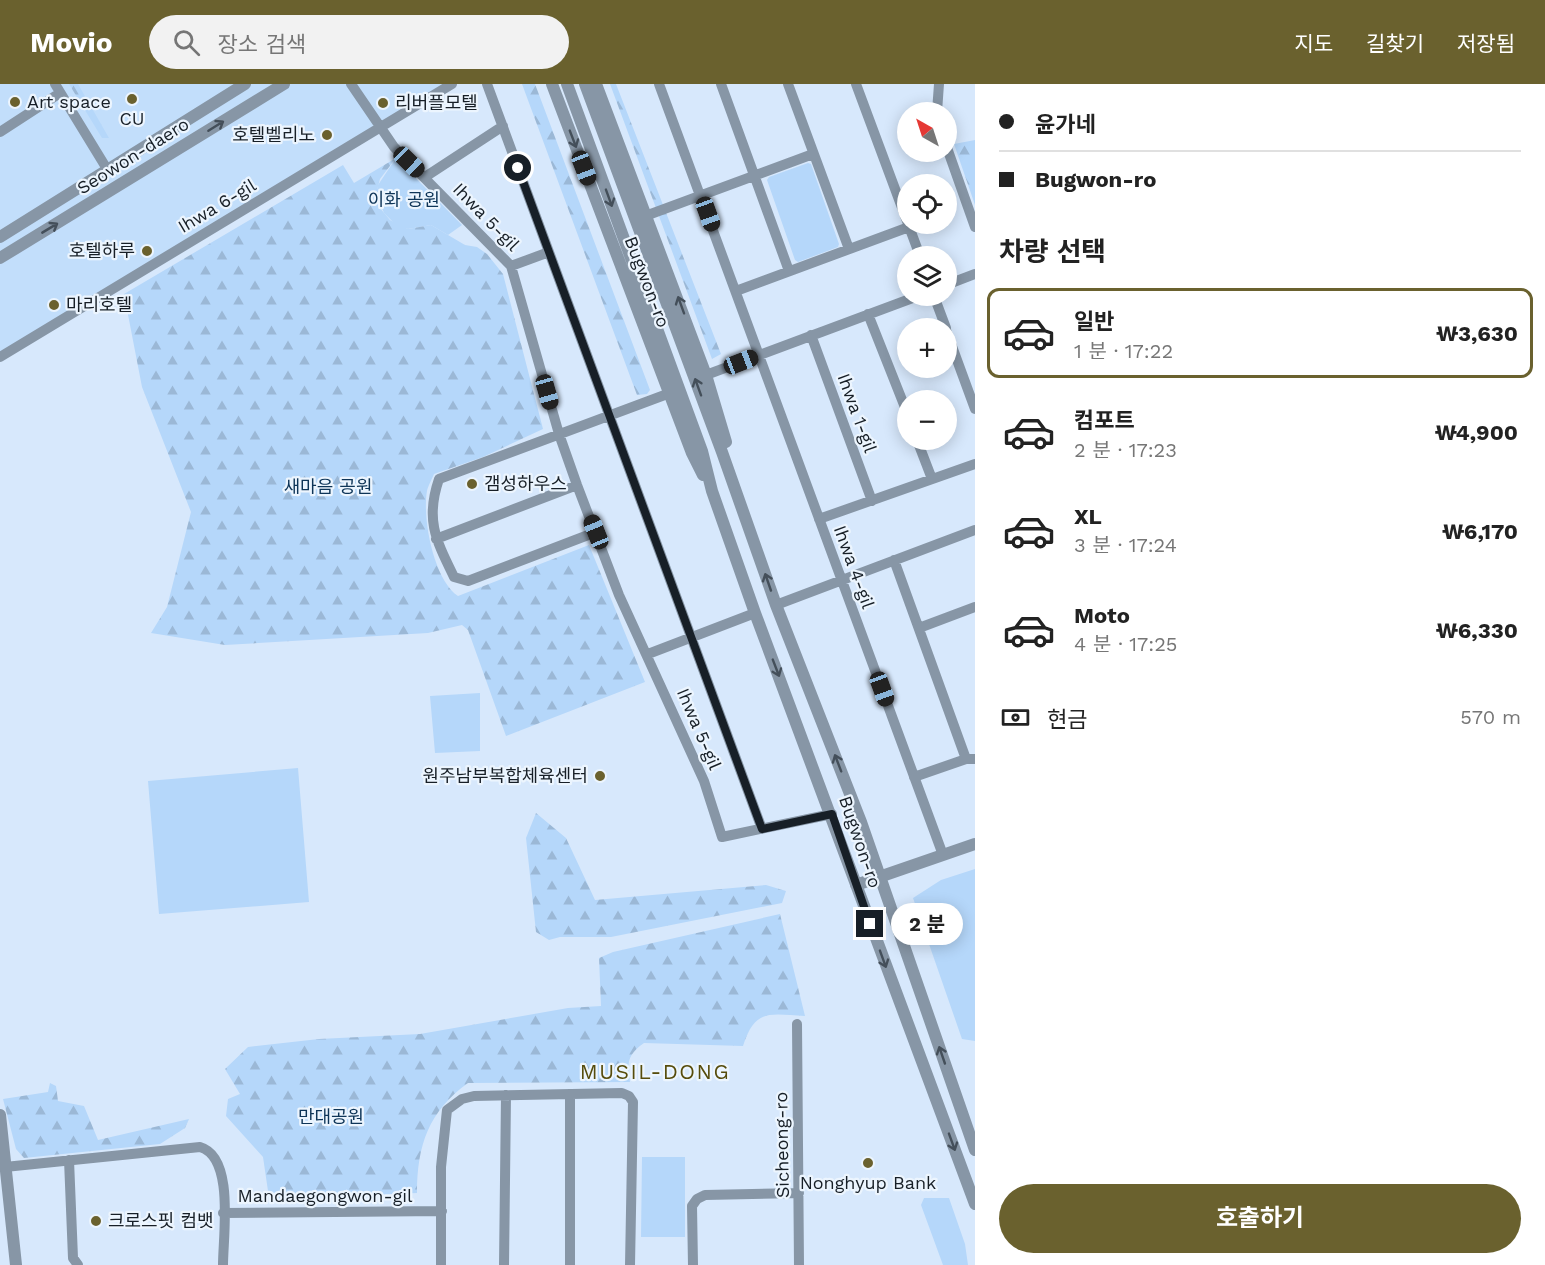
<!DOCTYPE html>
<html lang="ko">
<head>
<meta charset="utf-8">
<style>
  body { margin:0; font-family:"Work Sans","Noto Sans KR",sans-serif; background:#f2f2f2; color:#222; height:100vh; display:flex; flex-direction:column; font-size:22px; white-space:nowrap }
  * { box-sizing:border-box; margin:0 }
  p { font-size:20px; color:#767676 }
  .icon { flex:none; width:33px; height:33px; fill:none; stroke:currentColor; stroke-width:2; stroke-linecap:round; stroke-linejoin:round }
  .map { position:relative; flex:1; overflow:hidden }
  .details { display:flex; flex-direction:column; background:#fff; width:570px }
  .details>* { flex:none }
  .banner { display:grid; align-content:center; height:132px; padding:0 24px; background:#fff }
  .needle { width:39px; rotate:321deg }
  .fabs { position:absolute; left:897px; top:18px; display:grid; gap:12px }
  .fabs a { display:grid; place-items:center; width:60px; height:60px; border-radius:50%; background:#fff; box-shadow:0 3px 15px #0003; font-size:30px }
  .end { position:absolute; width:27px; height:27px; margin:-14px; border:8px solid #171f27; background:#fff; box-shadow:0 0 0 3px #fff }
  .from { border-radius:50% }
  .bubble { position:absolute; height:42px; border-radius:21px; background:#fff; box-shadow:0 3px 15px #0003; font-size:20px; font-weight:700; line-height:42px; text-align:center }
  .car { position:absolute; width:18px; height:36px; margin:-18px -9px; border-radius:8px; box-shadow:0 0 4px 2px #0007; background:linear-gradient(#222 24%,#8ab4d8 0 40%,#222 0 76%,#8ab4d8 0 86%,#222 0) }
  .banner b { display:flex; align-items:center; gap:21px; height:57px; font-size:22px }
  .banner b+b { border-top:2px solid #e0e0e0 }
  .banner i { width:15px; height:15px; background:#222 }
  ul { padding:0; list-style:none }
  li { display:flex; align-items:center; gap:18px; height:90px; margin:0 12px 9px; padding:0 12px; border:3px solid transparent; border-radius:12px }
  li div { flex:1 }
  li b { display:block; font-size:22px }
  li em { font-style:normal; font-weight:700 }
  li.selected { border-color:#6a612e }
  li>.icon { width:54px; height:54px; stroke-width:1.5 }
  h2 { padding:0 24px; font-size:27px; line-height:72px }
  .pay { display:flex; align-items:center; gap:15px; height:66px; padding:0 24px; font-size:22px }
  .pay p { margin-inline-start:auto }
  .button { display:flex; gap:12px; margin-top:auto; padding:12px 24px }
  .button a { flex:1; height:69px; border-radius:36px; background:#6a612e; color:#fff; font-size:24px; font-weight:700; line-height:69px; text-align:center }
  header { display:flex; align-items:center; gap:36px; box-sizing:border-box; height:84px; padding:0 30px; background:#6a612e; color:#fff }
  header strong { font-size:28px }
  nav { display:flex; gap:33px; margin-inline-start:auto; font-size:21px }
  .search { width:420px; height:54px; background:#f2f2f2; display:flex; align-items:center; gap:15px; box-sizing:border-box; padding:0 21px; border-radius:33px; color:#767676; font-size:22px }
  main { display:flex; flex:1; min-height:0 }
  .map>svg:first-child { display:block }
  .built { fill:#c2defb }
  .green { fill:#b5d7fa }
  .forest { fill:url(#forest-firs) }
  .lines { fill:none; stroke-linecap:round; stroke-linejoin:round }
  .minor { stroke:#8796a6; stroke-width:10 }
  .tertiary { stroke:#8796a6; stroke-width:12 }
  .oneway { stroke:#444f5a }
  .route { stroke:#171f27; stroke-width:8 }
  .poi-dot { fill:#6a612e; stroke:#ecf5fe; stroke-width:2 }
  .labels { text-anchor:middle; stroke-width:4.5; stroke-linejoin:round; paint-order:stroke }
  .poi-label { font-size:18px; fill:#171f27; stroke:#ecf5fe; text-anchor:start }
  .street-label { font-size:18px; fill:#171f27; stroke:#ecf5fe }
  .park-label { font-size:18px; fill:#0e3558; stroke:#ecf5fe }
  .quarter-label { font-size:21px; letter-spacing:1.5px; fill:#564c0c; stroke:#ecf5fe }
</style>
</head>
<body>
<header>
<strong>Movio</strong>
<div class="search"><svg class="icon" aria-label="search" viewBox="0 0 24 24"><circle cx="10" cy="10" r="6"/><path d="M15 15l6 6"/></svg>장소 검색</div>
<nav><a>지도</a><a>길찾기</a><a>저장됨</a></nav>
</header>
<main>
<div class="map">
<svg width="975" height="1181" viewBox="0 0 975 1181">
  <defs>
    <pattern id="forest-firs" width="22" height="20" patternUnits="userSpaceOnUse" patternTransform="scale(1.5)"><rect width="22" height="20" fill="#b5d7fa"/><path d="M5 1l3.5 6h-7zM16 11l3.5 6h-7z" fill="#9bb8d6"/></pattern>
  </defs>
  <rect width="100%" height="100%" fill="#d7e8fc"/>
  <!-- built -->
  <path class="built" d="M0 0H446L0 271Z"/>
  <!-- green -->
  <path class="green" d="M396 74 462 141 448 151 431 141 408 145 397 142 384 129 376 110 378 101Z
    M808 79 811 80 839 160 838 163 798 178 795 176 767 96 769 93Z
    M480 609V667L435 669 430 612Z
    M298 684 309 818 159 830 148 697Z
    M975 785V957L962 955 913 814 941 796Z
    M642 1073H685V1153H641Z
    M924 1114H949L965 1160 968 1181H943L921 1121Z"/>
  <!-- forest -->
  <path class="forest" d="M69 0H78L109 54H102Z
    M522 0H535L650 306 647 310 637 311Z
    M610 0H616L721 270 712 275Z
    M975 56V121L954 60Z
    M396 74 380 95 376 110 380 124 390 136 408 145 431 141 465 161 477 163 487 170 503 190 543 345 483 373 434 390C432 395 428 402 427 407 422 435 434 496 458 512L589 461 645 598 506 652 468 546 462 541 428 549 225 561 151 549 167 523 191 428 142 303 124 210 343 81 354 99Z
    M536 729 566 754 595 816 766 801 786 807 782 819 611 853H560L549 856 536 848 526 754Z
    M780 830 805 932C770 930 755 924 743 962L644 959C627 971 627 979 630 998L468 999C429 1027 417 1061 417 1109L278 1115 268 1107 263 1073 226 1032 228 1015 240 1010 225 985 248 963 319 955 420 950 568 924 601 922 599 874 613 868Z
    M50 999 56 1002 58 1017 84 1022 98 1056 189 1035 185 1044 160 1060 24 1074 16 1065 3 1015 48 1008Z"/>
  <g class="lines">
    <!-- minor -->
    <path class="minor" d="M55 0 107 85
      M351 0 394 63 511 182 559 350 577 401 619 511 704 697 722 753 832 730
      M487 0 762 745
      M659 0 943 771
      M721 0 789 187
      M788 0 849 165
      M856 0 920 172
      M937 28 939 0
      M0 48 60 9
      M946 61 975 143
      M425 93 503 42
      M648 131 813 70
      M511 182 549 168
      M946 201 975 190
      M736 207 909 143
      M934 212 946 244
      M868 230 908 331
      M946 246 975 325
      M811 251 872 417
      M0 273 452 0
      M706 291 918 212
      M917 356 932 395
      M819 435 975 380
      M596 448 468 497 454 493C436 456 425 436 439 395L670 309
      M436 455 577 401
      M894 476 966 675
      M776 521 975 446
      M919 544 975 523
      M648 570 755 529
      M914 693 966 675H975
      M797 940 799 1181
      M570 1010V1181
      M69 1076 73 1174 78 1181
      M5 1083 200 1063C235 1073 223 1151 223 1181
      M223 1129 442 1127
      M441 1181V1083L447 1026 462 1015 474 1012 622 1009 629 1012 633 1018 630 1181
      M504 1181 506 1011
      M693 1181 692 1122 697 1115 705 1111 799 1109"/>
    <!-- tertiary -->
    <path class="tertiary" d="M552 0 692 369 703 391
      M567 0 702 367 712 407 755 529 975 1120
      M585 0 722 368 776 521 861 738 975 1066
      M596 0 706 291 726 358
      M0 153 245 0
      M0 174 284 0
      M856 801 975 760
      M0 1031 16 1181"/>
  </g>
  <!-- one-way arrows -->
  <defs><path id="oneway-shaft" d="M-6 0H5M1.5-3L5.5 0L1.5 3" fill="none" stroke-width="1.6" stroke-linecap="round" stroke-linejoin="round" transform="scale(1.5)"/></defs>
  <g class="oneway">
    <use href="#oneway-shaft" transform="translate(216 42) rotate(-32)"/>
    <use href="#oneway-shaft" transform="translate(573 55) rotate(69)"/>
    <use href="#oneway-shaft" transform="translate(609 114) rotate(70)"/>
    <use href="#oneway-shaft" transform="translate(50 144) rotate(-31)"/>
    <use href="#oneway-shaft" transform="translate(681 221) rotate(-110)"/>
    <use href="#oneway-shaft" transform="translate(698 303) rotate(-110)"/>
    <use href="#oneway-shaft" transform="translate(768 498) rotate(-109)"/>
    <use href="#oneway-shaft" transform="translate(776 584) rotate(69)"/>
    <use href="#oneway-shaft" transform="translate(838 679) rotate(-111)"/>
    <use href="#oneway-shaft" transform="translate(883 875) rotate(70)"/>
    <use href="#oneway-shaft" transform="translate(942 971) rotate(-109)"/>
    <use href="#oneway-shaft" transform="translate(952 1058) rotate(70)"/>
  </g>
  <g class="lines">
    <!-- route -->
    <path class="route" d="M518 84 762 745 832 730 870 840"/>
  </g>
  <!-- markers -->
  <g class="poi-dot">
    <circle cx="132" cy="15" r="6"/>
    <circle cx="15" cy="18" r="6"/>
    <circle cx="383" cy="19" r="6"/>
    <circle cx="327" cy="51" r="6"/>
    <circle cx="147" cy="167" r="6"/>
    <circle cx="54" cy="221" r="6"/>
    <circle cx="472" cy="400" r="6"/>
    <circle cx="600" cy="692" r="6"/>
    <circle cx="868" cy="1079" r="6"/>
    <circle cx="96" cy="1137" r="6"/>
  </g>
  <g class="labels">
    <!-- poi labels -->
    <g class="poi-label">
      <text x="27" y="24">Art space</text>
      <text x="395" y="25">리버플모텔</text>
      <text x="132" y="41" text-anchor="middle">CU</text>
      <text x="315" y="57" text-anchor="end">호텔벨리노</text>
      <text x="135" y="173" text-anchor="end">호텔하루</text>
      <text x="66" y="227">마리호텔</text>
      <text x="484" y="406">갬성하우스</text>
      <text x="588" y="698" text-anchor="end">원주남부복합체육센터</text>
      <text x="868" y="1105" text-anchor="middle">Nonghyup Bank</text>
      <text x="108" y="1143">크로스핏 컴뱃</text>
    </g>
    <!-- street labels -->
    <g class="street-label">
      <text transform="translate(133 72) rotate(-32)" y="6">Seowon-daero</text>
      <text transform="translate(217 122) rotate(-31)" y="6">Ihwa 6-gil</text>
      <text transform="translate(486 133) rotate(46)" y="6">Ihwa 5-gil</text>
      <text transform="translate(647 198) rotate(69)" y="6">Bugwon-ro</text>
      <text transform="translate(857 329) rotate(70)" y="6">Ihwa 1-gil</text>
      <text transform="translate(854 483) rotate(70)" y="6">Ihwa 4-gil</text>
      <text transform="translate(699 645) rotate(67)" y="6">Ihwa 5-gil</text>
      <text transform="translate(860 758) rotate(71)" y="6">Bugwon-ro</text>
      <text transform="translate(782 1061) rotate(-91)" y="6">Sicheong-ro</text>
      <text x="325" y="1118">Mandaegongwon-gil</text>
    </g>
    <!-- park labels -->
    <g class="park-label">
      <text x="404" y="122">이화 공원</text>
      <text x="328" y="409">새마음 공원</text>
      <text x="331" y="1039">만대공원</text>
    </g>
    <!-- quarter labels -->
    <g class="quarter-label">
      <text x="655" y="995">MUSIL-DONG</text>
    </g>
  </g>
</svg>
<div class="fabs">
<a><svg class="needle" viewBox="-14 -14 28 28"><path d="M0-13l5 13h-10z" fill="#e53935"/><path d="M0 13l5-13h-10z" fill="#767676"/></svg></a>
<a><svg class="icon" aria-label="locate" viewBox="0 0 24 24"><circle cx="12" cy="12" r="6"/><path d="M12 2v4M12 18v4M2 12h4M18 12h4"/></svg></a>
<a><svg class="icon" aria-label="layers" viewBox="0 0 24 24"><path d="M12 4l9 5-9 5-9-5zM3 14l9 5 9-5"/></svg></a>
<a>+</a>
<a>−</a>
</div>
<i class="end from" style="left:518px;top:84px"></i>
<i class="end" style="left:870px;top:840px"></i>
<div class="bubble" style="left:891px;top:819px;width:72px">2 분</div>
<i class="car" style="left:409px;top:78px;rotate:134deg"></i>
<i class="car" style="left:584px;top:84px;rotate:159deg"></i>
<i class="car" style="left:708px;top:130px;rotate:160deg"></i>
<i class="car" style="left:741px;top:278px;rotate:69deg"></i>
<i class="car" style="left:547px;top:308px;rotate:164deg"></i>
<i class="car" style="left:596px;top:448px;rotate:338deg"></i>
<i class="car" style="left:882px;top:605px;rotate:160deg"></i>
</div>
<section class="details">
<div class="banner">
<b><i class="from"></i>윤가네</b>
<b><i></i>Bugwon-ro</b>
</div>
<h2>차량 선택</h2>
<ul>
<li class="selected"><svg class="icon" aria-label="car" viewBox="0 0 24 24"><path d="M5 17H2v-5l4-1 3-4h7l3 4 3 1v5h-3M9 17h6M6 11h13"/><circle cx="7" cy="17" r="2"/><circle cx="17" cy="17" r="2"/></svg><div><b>일반</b><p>1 분 · 17:22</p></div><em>₩3,630</em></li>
<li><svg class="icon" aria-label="car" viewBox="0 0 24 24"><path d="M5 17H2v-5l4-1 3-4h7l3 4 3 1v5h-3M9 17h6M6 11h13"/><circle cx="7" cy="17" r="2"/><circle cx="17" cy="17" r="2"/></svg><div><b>컴포트</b><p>2 분 · 17:23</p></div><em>₩4,900</em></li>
<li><svg class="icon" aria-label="car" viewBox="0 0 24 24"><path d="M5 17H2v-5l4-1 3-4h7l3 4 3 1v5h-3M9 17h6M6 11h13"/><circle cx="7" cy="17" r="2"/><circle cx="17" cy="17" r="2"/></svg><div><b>XL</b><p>3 분 · 17:24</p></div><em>₩6,170</em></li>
<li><svg class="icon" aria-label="car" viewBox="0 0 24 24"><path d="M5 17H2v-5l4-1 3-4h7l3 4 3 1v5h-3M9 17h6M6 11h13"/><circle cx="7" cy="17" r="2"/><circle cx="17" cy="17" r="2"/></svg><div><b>Moto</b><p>4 분 · 17:25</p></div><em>₩6,330</em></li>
</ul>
<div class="pay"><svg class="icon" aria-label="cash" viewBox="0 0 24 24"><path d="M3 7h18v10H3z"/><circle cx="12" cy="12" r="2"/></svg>현금<p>570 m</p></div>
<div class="button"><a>호출하기</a></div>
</section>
</main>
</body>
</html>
